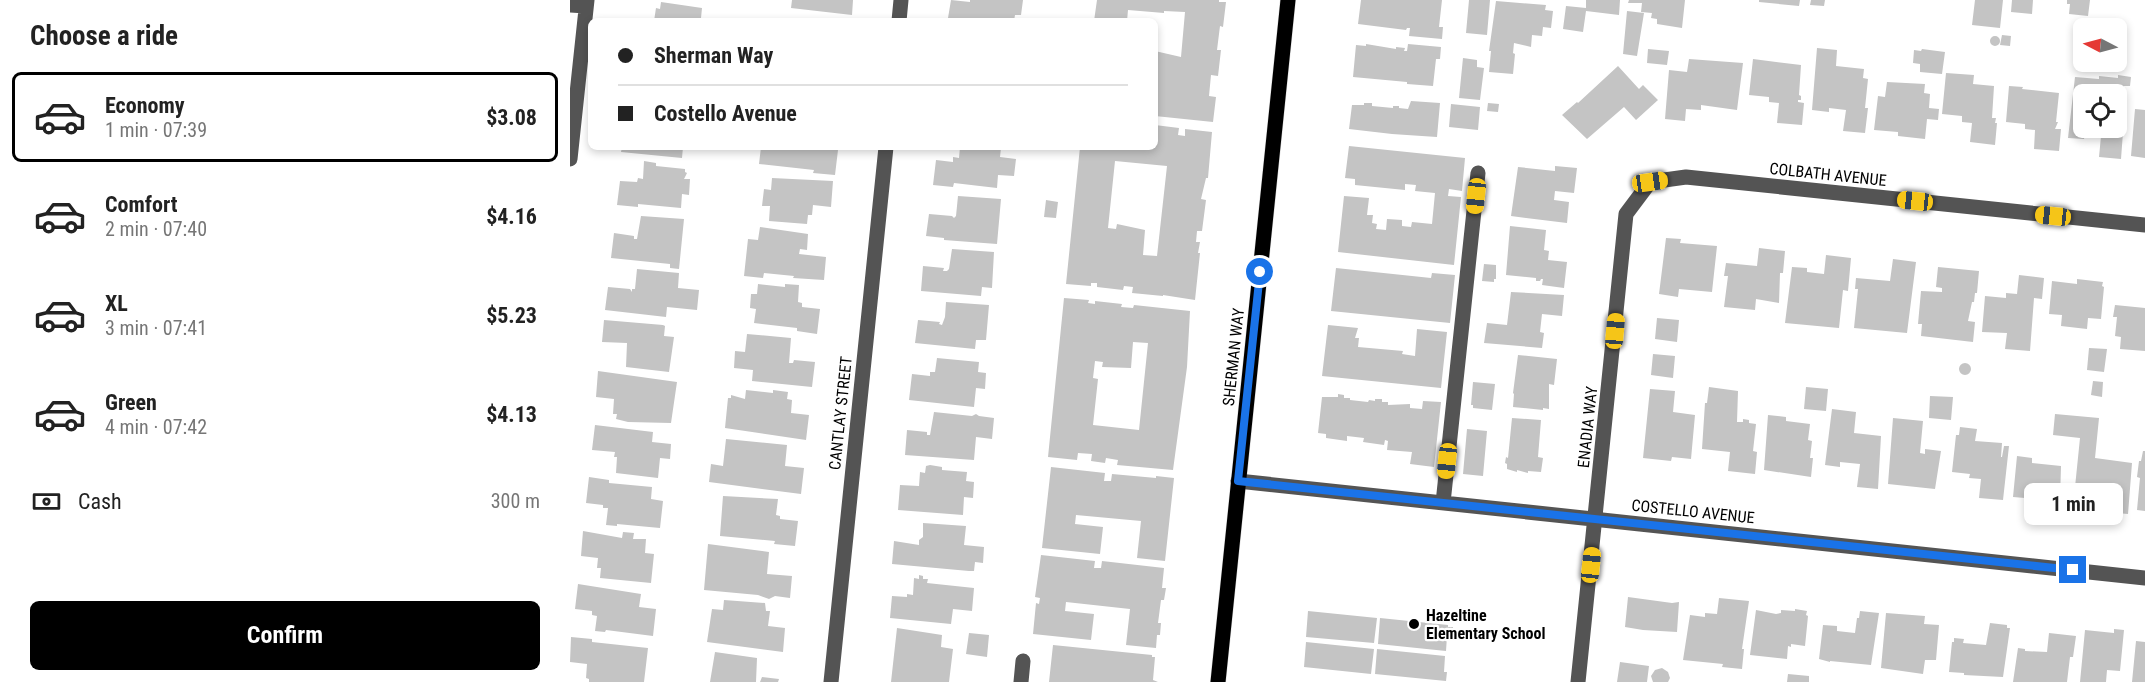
<!DOCTYPE html>
<html lang="en">
<head>
<meta charset="utf-8">
<style>
  body { margin:0; font-family:"Roboto Condensed",sans-serif; background:#f2f2f2; color:#222; height:100vh; display:flex; flex-direction:column; font-size:22px; white-space:nowrap }
  * { box-sizing:border-box; margin:0 }
  p { font-size:20px; color:#767676 }
  .icon { flex:none; width:33px; height:33px; fill:none; stroke:currentColor; stroke-width:2; stroke-linecap:round; stroke-linejoin:round }
  .map { position:relative; flex:1; overflow:hidden }
  .drawer { display:flex; flex-direction:column; background:#fff; width:570px }
  .drawer>* { flex:none }
  .top-card { position:absolute; left:18px; top:18px; width:570px; height:132px; border-radius:9px; box-shadow:0 3px 9px #0003; display:grid; align-content:center; height:132px; padding:0 30px; background:#fff }
  .needle { width:39px; rotate:276deg }
  .controls { position:absolute; left:1503px; top:18px; display:grid; gap:12px }
  .controls a { display:grid; place-items:center; width:54px; height:54px; border-radius:9px; background:#fff; box-shadow:0 3px 9px #0003; font-size:30px }
  .end { position:absolute; width:27px; height:27px; margin:-14px; border:8px solid #1a73e8; background:#fff; box-shadow:0 0 0 3px #fff }
  .from { border-radius:50% }
  .bubble { position:absolute; height:42px; border-radius:9px; background:#fff; box-shadow:0 3px 9px #0003; font-size:20px; font-weight:700; line-height:42px; text-align:center }
  .car { position:absolute; width:18px; height:36px; margin:-18px -9px; border-radius:8px; box-shadow:0 0 4px 2px #0007; background:linear-gradient(#f5c518 24%,#345 0 40%,#f5c518 0 76%,#345 0 86%,#f5c518 0) }
  .top-card b { display:flex; align-items:center; gap:21px; height:57px; font-size:22px }
  .top-card b+b { border-top:2px solid #e0e0e0 }
  .top-card i { width:15px; height:15px; background:#222 }
  ul { padding:0; list-style:none }
  li { display:flex; align-items:center; gap:18px; height:90px; margin:0 12px 9px; padding:0 18px; border:3px solid transparent; border-radius:9px }
  li div { flex:1 }
  li b { display:block; font-size:22px }
  li em { font-style:normal; font-weight:700 }
  li.selected { border-color:#000 }
  li>.icon { width:54px; height:54px; stroke-width:1.5 }
  h2 { padding:0 30px; font-size:27px; line-height:72px }
  .pay { display:flex; align-items:center; gap:15px; height:66px; padding:0 30px; font-size:22px }
  .pay p { margin-inline-start:auto }
  .cta { display:flex; gap:12px; margin-top:auto; padding:12px 30px }
  .cta a { flex:1; height:69px; border-radius:9px; background:#000; color:#fff; font-size:24px; font-weight:700; line-height:69px; text-align:center }
  main { display:flex; flex:1; min-height:0 }
  .map>svg:first-child { display:block }
  .building { fill:#c4c4c4; fill-rule:evenodd }
  .lines { fill:none; stroke-linecap:round; stroke-linejoin:round }
  .major-casing { stroke:#dbdbdb; stroke-width:16 }
  .minor { stroke:#545454; stroke-width:15 }
  .major { stroke:#000; stroke-width:15 }
  .route { stroke:#1a73e8; stroke-width:8 }
  .poi-dot { fill:#000; stroke:#fff; stroke-width:2 }
  .labels { text-anchor:middle; stroke-width:4.5; stroke-linejoin:round; paint-order:stroke }
  .street-label { font-size:16px; fill:#000; stroke:#fff }
  .poi-label { font-size:16px; font-weight:bold; fill:#000; stroke:#fff; text-anchor:start }
</style>
</head>
<body>
<main>
<section class="drawer">
<h2>Choose a ride</h2>
<ul>
<li class="selected"><svg class="icon" aria-label="car" viewBox="0 0 24 24"><path d="M5 17H2v-5l4-1 3-4h7l3 4 3 1v5h-3M9 17h6M6 11h13"/><circle cx="7" cy="17" r="2"/><circle cx="17" cy="17" r="2"/></svg><div><b>Economy</b><p>1 min · 07:39</p></div><em>$3.08</em></li>
<li><svg class="icon" aria-label="car" viewBox="0 0 24 24"><path d="M5 17H2v-5l4-1 3-4h7l3 4 3 1v5h-3M9 17h6M6 11h13"/><circle cx="7" cy="17" r="2"/><circle cx="17" cy="17" r="2"/></svg><div><b>Comfort</b><p>2 min · 07:40</p></div><em>$4.16</em></li>
<li><svg class="icon" aria-label="car" viewBox="0 0 24 24"><path d="M5 17H2v-5l4-1 3-4h7l3 4 3 1v5h-3M9 17h6M6 11h13"/><circle cx="7" cy="17" r="2"/><circle cx="17" cy="17" r="2"/></svg><div><b>XL</b><p>3 min · 07:41</p></div><em>$5.23</em></li>
<li><svg class="icon" aria-label="car" viewBox="0 0 24 24"><path d="M5 17H2v-5l4-1 3-4h7l3 4 3 1v5h-3M9 17h6M6 11h13"/><circle cx="7" cy="17" r="2"/><circle cx="17" cy="17" r="2"/></svg><div><b>Green</b><p>4 min · 07:42</p></div><em>$4.13</em></li>
</ul>
<div class="pay"><svg class="icon" aria-label="cash" viewBox="0 0 24 24"><path d="M3 7h18v10H3z"/><circle cx="12" cy="12" r="2"/></svg>Cash<p>300 m</p></div>
<div class="cta"><a>Confirm</a></div>
</section>
<div class="map">
<svg width="1575" height="682" viewBox="0 0 1575 682">
  <rect width="100%" height="100%" fill="#fff"/>
  <!-- building -->
  <path class="building" d="M222 0H283L282 15 221 8Z
    M381 0 400 2V0H453L451 15H445L444 21H380V18H378Z
    M527 0H649V2H656L653 27 650 26 647 50H651L648 76 641 75 639 96 646 97 643 122 585 116V51L611 57 615 12 594 11V13L558 10 557 21H524Z
    M791 0H872L869 27H873L872 39 839 36 840 28H837L836 30 788 24Z
    M899 0H920L917 35 896 33Z
    M1016 0H1050L1049 15 1016 11 1013 32 993 29 996 6 1016 8Z
    M1059 0H1115L1112 28 1087 24V19L1081 18 1082 13 1071 12 1072 3H1058Z
    M1189 0H1230L1229 6 1189 2Z
    M1241 0H1255L1254 6 1240 5Z
    M1405 0H1433L1430 28 1402 25Z
    M1442 0H1463L1462 14 1441 12Z
    M1497 0H1520L1518 16 1499 14 1500 4H1497Z
    M926 1 976 5 975 10 983 11 981 28 973 27 972 36 962 35 961 47 944 43 943 53 945 54 943 74 919 72 921 51H919Z
    M91 2 132 8 131 18 142 19V21H84L86 8 90 9Z
    M1057 11 1074 13 1067 56 1053 54Z
    M1432 35 1441 36 1440 46 1430 45Z
    M1420 41a5 5 0 1 1 10 0a5 5 0 1 1-10 0Z
    M796 44 826 49V47L835 48 834 51H837L838 44 871 47 870 59H866L863 86 837 84V82L783 77 786 45 796 46Z
    M1247 48 1267 50 1266 66 1294 69 1293 78 1298 79 1295 108H1298L1295 133 1273 131 1276 110 1259 108V112L1242 110Z
    M1078 49 1099 51 1097 65 1077 63Z
    M1352 49 1375 52 1372 74 1350 72V64L1343 63 1344 50 1351 51Z
    M893 58 907 60V67L914 68 910 100 889 98Z
    M1119 59 1173 63 1167 110 1131 105V110L1116 109 1115 121 1095 119 1099 70 1117 72Z
    M1183 59 1231 65 1229 95 1231 96V100H1228V102L1234 103 1232 125 1207 123 1209 103 1199 102V97L1179 95Z
    M1048 66 1069 89 1073 85 1088 100 1066 120 1054 107 1017 139 992 115 1007 102 1008 103Z
    M1376 73 1404 75 1403 84 1424 86 1422 118H1426L1425 123H1427L1425 145 1400 142 1402 123 1392 122V116L1372 114Z
    M1548 75 1561 77 1560 86H1554L1551 106H1555L1551 159 1529 157 1531 136 1515 135 1514 139 1498 138 1505 77 1529 79V76L1548 78ZM1514 94H1546V128H1514Z
    M1317 82 1355 84 1354 93 1360 94 1359 108 1369 109 1368 120 1357 119 1355 139 1328 136V132L1304 130 1308 96 1315 97Z
    M1439 86 1453 87 1452 89 1489 93 1486 122H1488L1485 129H1491L1489 151 1464 149 1465 130 1455 129V124L1436 122Z
    M841 101 870 103 867 137 822 134 779 129 782 105H794V103H802V106L823 108V106H829V108L838 109Z
    M918 103 929 104 928 112 917 111Z
    M881 104 910 107 908 130 879 127Z
    M1565 109 1575 110V158L1561 156Z
    M585 125 609 128 608 135 615 136V129L642 132 638 178H636L631 199 636 200 632 231H627L626 242H630L628 253H630L625 300 593 295V296L562 293 563 287 554 286 553 290 527 287V283H521V286L496 284 510 147H585ZM545 161 597 166 587 256 573 255 575 230 547 224 546 229 538 228Z
    M779 146 895 158 892 191 879 189 878 196 891 197 884 265 768 252 774 196 799 198 797 215H803L802 223 807 224 806 229 816 230 817 219 832 220V226L841 227 842 222 862 224 865 193 845 191 846 185 835 184V190L785 185V179L775 178Z
    M52 147H113L112 158 51 152Z
    M191 147H249L268 150 265 175 243 173 244 170 189 164Z
    M390 147 431 148 430 157 446 159 444 176 428 175 427 188 384 183 383 187 363 185 366 160 383 162V157L389 158Z
    M74 161 86 163V166L115 169V172L117 173 114 179H120L119 195 112 194 111 208 68 204V207L47 205 50 181 67 182 68 178 73 179Z
    M985 166 1007 168 1004 193 985 191 984 200 999 202 997 223 941 216 948 167 985 171Z
    M202 178 263 181 261 207 243 205 242 215H238L237 224 199 221 200 206H192L194 189 201 190Z
    M388 196 431 199 427 244 374 240V238L356 236 359 214 382 216 384 218 386 216Z
    M476 200 488 202 486 218 474 217Z
    M71 216 114 219 109 269 100 268V264L41 258 44 233 64 236V239H67Z
    M940 226 976 230 974 250 979 251 978 260 997 262 994 288 972 285 973 279H971L970 281H966V278L936 275Z
    M190 227 238 234 237 250 230 249 229 254 256 257 254 280 223 278 224 276 194 273 193 278 174 276 178 239 188 240Z
    M1096 238 1111 239 1110 243 1147 246 1142 292 1109 289 1108 297 1089 294Z
    M1189 248 1215 251 1213 273H1210L1209 303 1186 299 1185 310 1154 307 1158 276H1154L1156 263 1187 266Z
    M382 249 424 252 422 288 412 287 411 296 351 291 353 266 374 268 373 271H377L379 269Z
    M1256 255 1281 258 1278 291 1273 290 1269 328 1215 323 1222 267 1237 268V272L1254 274Z
    M1323 259 1346 262 1337 333 1284 328 1288 289H1285L1286 278 1320 281Z
    M914 264 926 265V279H924V282L912 281Z
    M1368 267 1409 271 1407 293H1405L1404 302H1402L1398 321 1405 322 1403 342 1351 336 1352 324H1348L1351 291 1372 292V288L1366 287Z
    M766 268 861 278 862 273 885 275 880 323 761 311Z
    M67 269 109 273 108 288 129 290 127 310 97 307 96 317 35 310 38 287 60 289 62 292V289H65Z
    M1449 275 1474 278 1472 299 1464 298 1460 351 1435 349 1437 333 1412 332 1415 296 1436 298V293L1447 294Z
    M1507 279 1533 282 1532 286 1534 287 1531 319 1518 318 1517 329 1491 326 1492 315 1479 314 1482 281 1507 284Z
    M188 284 215 287V284L229 285 228 302 232 303V307L250 309 247 334 227 331V328L184 323 186 309 180 308 181 294H187Z
    M941 292 994 295 992 316 972 314 970 332 974 333 972 348 914 343 917 323 937 325Z
    M494 298 519 300 518 303 525 304V301L552 304 551 307 563 308 564 305 620 311 617 367 603 470 547 465 548 460 536 458 535 463 521 461 522 454 508 453 507 460 478 457ZM563 342 578 343 569 430 523 425 528 379 523 378 525 361 533 362 532 367 561 368Z
    M376 302 419 305 416 340H406L405 349 345 343 348 320 370 322 369 324 372 325 375 317Z
    M1545 305 1575 308V351L1550 349 1551 337 1545 336 1547 317H1543Z
    M1087 318 1109 320 1107 342 1085 339Z
    M34 320 93 325 95 326 94 336 104 337 99 372 56 367 57 343 32 342Z
    M758 325 788 328 785 338H789L788 347 833 351 832 354 845 356 847 329 877 332 871 388 752 376Z
    M177 334 221 338 219 363H223L224 360 245 362 242 387 182 381 183 370 164 368 165 351 175 352Z
    M1519 348 1537 349 1534 372 1517 370Z
    M1083 354 1105 356 1103 378 1081 375Z
    M948 355 987 359 984 385 979 384V409L973 408V410L943 407 944 394 943 393Z
    M367 358 409 362 408 372 416 373 415 389 406 388 404 407 339 400 342 374 360 376V372H365Z
    M1389 369a6 6 0 1 1 12 0a6 6 0 1 1-12 0Z
    M28 371 107 382 101 423 58 422 46 419 47 414H43L44 399 26 397Z
    M1523 381 1533 382 1532 397 1521 395Z
    M903 382 925 384 922 410 903 408V405H901Z
    M1139 387 1168 391 1167 422H1173V419L1179 420V423L1186 424 1183 451 1187 452 1185 474 1158 471 1160 452 1132 449 1135 403H1137Z
    M1236 387 1258 389 1256 411 1234 409Z
    M1080 389 1105 391 1103 412 1125 415 1121 459 1102 457 1101 461 1073 458Z
    M176 390 203 393V390L218 392 217 399 222 400 221 413 239 415 236 440 155 428 158 398H161V395L175 399Z
    M768 394 774 395V398H780V400L798 402 799 400 805 401V399H812V402H818V405L840 404V408L852 409 853 401 871 402 864 467 840 464 842 452 817 450 818 441 815 440 814 445 793 442 794 438 777 436V441L756 438V434L748 433 752 397H768Z
    M1360 396 1383 397 1381 420 1359 418Z
    M1262 409 1286 412 1284 433 1311 436 1308 489 1287 487 1290 464 1270 462V467L1255 465Z
    M364 412 402 416 406 414 409 416 424 418 422 439 406 437 404 460 335 455 337 430 357 432V435H360Z
    M1485 414 1529 418 1525 458 1562 463 1558 514 1535 512 1537 494 1507 490V488L1505 487 1510 438 1483 435Z
    M1198 415 1216 417V421L1240 424 1238 440 1242 441 1240 458H1243L1241 477 1194 470Z
    M942 418 971 420 968 457 973 458 971 472 958 471V473L947 470V472L937 469V464L935 463 936 457 938 458Z
    M1323 418 1353 421 1350 453 1355 454V449L1371 451 1365 489 1318 484Z
    M25 425 83 432 82 442 101 444 100 459 90 458 88 478 46 473 47 457H44L45 452 22 450Z
    M1390 427 1407 429 1405 441 1432 443 1431 457H1432L1434 446H1439L1433 500 1409 498 1411 479 1399 478 1400 474 1382 472 1386 435H1389Z
    M897 429 917 431 913 476 893 474Z
    M156 439 217 445 215 466 234 468 231 494 139 482 141 464 153 466Z
    M1573 451H1575V511L1567 510 1570 478 1567 477 1569 461H1571Z
    M1447 456 1462 458V463L1491 466 1490 501 1443 497Z
    M360 465 372 467V470L397 472 396 481 404 482 403 498 394 497 393 515 328 510 330 485 349 486 350 472 355 473 356 466Z
    M481 467 535 473 534 481H541L542 474 586 478V476L604 478 595 561 567 558 571 521 506 515 505 524 533 527 530 554 472 548Z
    M19 477 39 480V483L82 487 81 499 93 501 90 528 47 524V526L36 525 38 508H33V505L16 503Z
    M153 496 208 499 206 515 210 516V519L228 521 225 546 204 544 205 541 150 536Z
    M353 523 396 526 394 545 414 547 413 563 405 562 404 571H399L322 564 324 541 349 545V540L353 537Z
    M13 531 52 538 53 532 64 533 63 539H76L75 553 84 554 81 583 30 578 31 568H27L28 558 11 556Z
    M138 544 199 552 197 574 222 576 220 598 205 596 199 599 188 595 134 590Z
    M471 555 525 561 524 568H531L532 561 594 568 592 588H596L594 600H591L588 623H591L590 635H587L586 648 556 645 560 609 496 602 495 611 524 614 521 640 463 634 466 603 469 604 470 598 465 597Z
    M349 575 353 576V579H358L357 583 404 588 402 611 383 609 381 624 320 618 322 596 337 597V594L343 595 344 578 349 579Z
    M8 584 71 594 69 607 86 609 83 636 36 630 35 632 25 631 27 616 22 615V611L5 609Z
    M1058 597 1102 603 1109 602 1107 632 1073 630 1055 627Z
    M1149 598 1179 601 1172 649H1174L1172 669 1152 667 1153 664 1113 660 1120 615 1135 617V613L1147 614Z
    M154 600 195 603 196 611H200L198 626 215 628 213 652 137 642 142 609 153 610Z
    M1225 609 1237 611 1236 615 1238 616 1235 646 1221 644V647L1218 646 1217 659 1180 655 1186 610 1206 614 1211 613V610L1225 611Z
    M738 611 807 618 804 643 736 637Z
    M1290 611 1309 613 1301 665 1260 661V662L1249 659 1253 625 1267 626V631L1285 633 1287 618H1289Z
    M1316 613 1355 616 1354 624 1369 625 1366 660H1355L1353 674 1311 668Z
    M810 618 878 625V627H883L882 636H877L876 651 808 644Z
    M1420 623 1437 625V628H1440L1433 677 1394 675V673L1379 672 1382 642H1384V638L1394 639 1393 643 1416 645Z
    M327 628 372 635 371 647 383 649 379 682H321Z
    M1544 629 1554 630 1550 671 1537 670 1536 682H1510L1515 630 1544 633Z
    M399 633 419 635 417 657 396 654Z
    M1479 633 1506 636 1503 657H1500L1497 682H1443L1448 648 1455 649V651L1477 652Z
    M1 637 22 639V642L78 648 74 682H19V679L16 678 17 664 0 662Z
    M1566 641 1575 642V682H1562Z
    M736 642 804 649 801 674 734 667Z
    M483 645 582 655V657H585L583 680 588 682H479Z
    M807 649 875 656 874 672H877L876 681 805 674Z
    M145 652 187 658 186 682H140Z
    M1050 662 1079 666 1077 682H1047Z
    M1092 668 1098 672 1100 678 1098 682H1083L1081 676 1085 670Z
    M1218 674 1239 676V682H1217Z
    M192 677 209 679 208 682H190Z"/>
  <g class="lines">
    <!-- major casing -->
    <g class="major-casing">
      <path id="major" d="M648 682 718 0"/>
    </g>
    <!-- minor -->
    <path class="minor" d="M0 5 16 6
      M329 21 331 0
      M0 159 17 0
      M668 481 1575 578
      M873 503 908 173
      M261 682 316 147
      M451 682 453 661
      M1008 682 1056 214 1080 182 1116 177 1575 225"/>
    <!-- major -->
    <use href="#major" class="major"/>
  </g>
  <g class="lines">
    <!-- route -->
    <path class="route" d="M690 272 668 481 1503 570"/>
  </g>
  <!-- markers -->
  <circle class="poi-dot" cx="844" cy="624" r="6"/>
  <g class="labels">
    <!-- street labels -->
    <g class="street-label">
      <text transform="translate(1258 174) rotate(6)" y="6">COLBATH AVENUE</text>
      <text transform="translate(663 357) rotate(-84)" y="6">SHERMAN WAY</text>
      <text transform="translate(270 413) rotate(-84)" y="6">CANTLAY STREET</text>
      <text transform="translate(1017 427) rotate(-84)" y="6">ENADIA WAY</text>
      <text transform="translate(1123 511) rotate(6)" y="6">COSTELLO AVENUE</text>
    </g>
    <!-- poi labels -->
    <g class="poi-label">
      <text x="856" y="621">Hazeltine<tspan x="856" dy="18">Elementary School</tspan></text>
    </g>
  </g>
</svg>
<div class="controls">
<a><svg class="needle" viewBox="-14 -14 28 28"><path d="M0-13l5 13h-10z" fill="#e53935"/><path d="M0 13l5-13h-10z" fill="#767676"/></svg></a>
<a><svg class="icon" aria-label="locate" viewBox="0 0 24 24"><circle cx="12" cy="12" r="6"/><path d="M12 2v4M12 18v4M2 12h4M18 12h4"/></svg></a>
</div>
<i class="end from" style="left:690px;top:272px"></i>
<i class="end" style="left:1503px;top:570px"></i>
<div class="bubble" style="left:1454px;top:483px;width:99px">1 min</div>
<i class="car" style="left:1080px;top:182px;rotate:82deg"></i>
<i class="car" style="left:906px;top:196px;rotate:186deg"></i>
<i class="car" style="left:1345px;top:201px;rotate:276deg"></i>
<i class="car" style="left:1483px;top:216px;rotate:276deg"></i>
<i class="car" style="left:1045px;top:331px;rotate:5deg"></i>
<i class="car" style="left:877px;top:461px;rotate:186deg"></i>
<i class="car" style="left:1021px;top:565px;rotate:6deg"></i>
<div class="top-card">
<b><i class="from"></i>Sherman Way</b>
<b><i></i>Costello Avenue</b>
</div>
</div>
</main>
</body>
</html>
